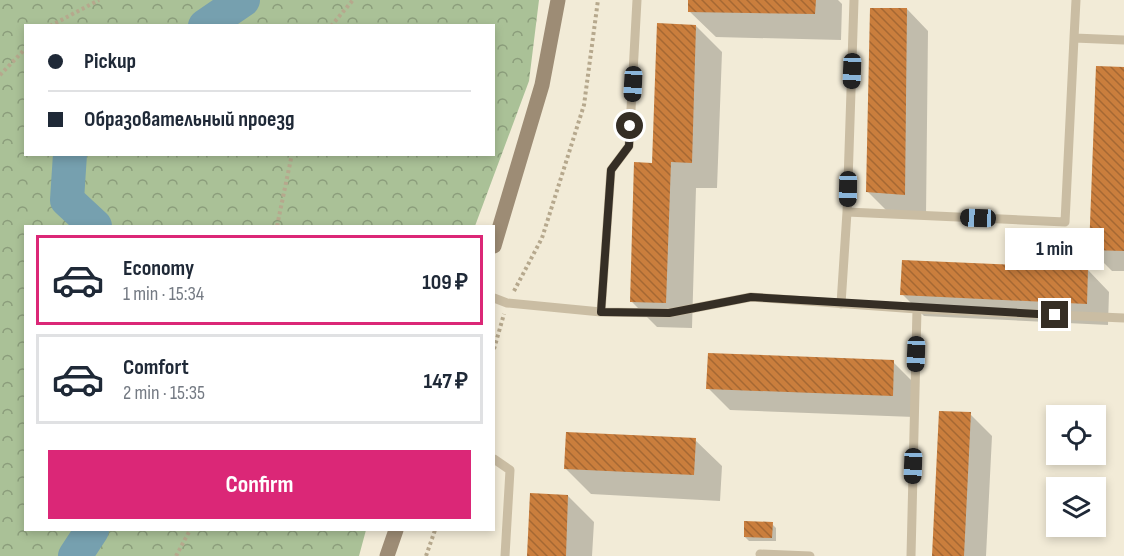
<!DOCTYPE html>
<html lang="en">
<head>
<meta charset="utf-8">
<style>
  body { margin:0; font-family:"Sofia Sans Condensed",sans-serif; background:#f6f6f7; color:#1f2937; height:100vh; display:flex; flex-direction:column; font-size:22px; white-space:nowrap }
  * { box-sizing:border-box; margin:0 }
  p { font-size:20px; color:#747a83 }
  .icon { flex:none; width:33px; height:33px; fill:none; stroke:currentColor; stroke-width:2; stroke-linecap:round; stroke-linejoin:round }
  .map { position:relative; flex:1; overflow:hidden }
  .details { position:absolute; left:24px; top:225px; width:471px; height:306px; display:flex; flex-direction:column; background:#fff; border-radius:0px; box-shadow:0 3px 9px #0003 }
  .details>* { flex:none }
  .banner { position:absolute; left:24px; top:24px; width:471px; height:132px; border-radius:0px; box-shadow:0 3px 9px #0003; display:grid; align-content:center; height:132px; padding:0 24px; background:#fff }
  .tools { position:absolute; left:1046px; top:405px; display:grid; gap:12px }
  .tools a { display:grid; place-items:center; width:60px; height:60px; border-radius:0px; background:#fff; box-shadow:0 3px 9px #0003; font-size:30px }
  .end { position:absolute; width:27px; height:27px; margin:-14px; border:8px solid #352e25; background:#fff; box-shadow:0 0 0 3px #fff }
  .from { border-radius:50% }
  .bubble { position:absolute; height:42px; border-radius:0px; background:#fff; box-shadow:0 3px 9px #0003; font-size:20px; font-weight:700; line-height:42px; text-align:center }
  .car { position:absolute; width:18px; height:36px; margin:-18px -9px; border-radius:8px; box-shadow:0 0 4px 2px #0007; background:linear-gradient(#222 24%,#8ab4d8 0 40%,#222 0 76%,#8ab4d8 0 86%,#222 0) }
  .banner b { display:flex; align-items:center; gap:21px; height:57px; font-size:22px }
  .banner b+b { border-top:2px solid #e0e1e3 }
  .banner i { width:15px; height:15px; background:#1f2937 }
  ul { padding:10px 0 0; list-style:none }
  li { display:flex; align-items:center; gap:18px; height:90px; margin:0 12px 9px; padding:0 12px; border:3px solid #e0e1e3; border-radius:0px }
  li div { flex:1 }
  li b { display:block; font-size:22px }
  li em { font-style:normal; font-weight:700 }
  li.on { border-color:#db2777 }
  li>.icon { width:54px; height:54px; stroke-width:1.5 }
  .cta { display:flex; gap:12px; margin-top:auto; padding:12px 24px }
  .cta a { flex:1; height:69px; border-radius:0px; background:#db2777; color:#fff; font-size:24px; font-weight:700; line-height:69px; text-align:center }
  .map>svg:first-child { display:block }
  .forest { fill:url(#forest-crowns); fill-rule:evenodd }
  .shadow { fill:#0003 }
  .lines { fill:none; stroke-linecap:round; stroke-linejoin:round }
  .river { stroke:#76a0af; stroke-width:34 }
  .building { fill:url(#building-back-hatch) }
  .path { stroke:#b6a88d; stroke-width:4; stroke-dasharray:3 3; stroke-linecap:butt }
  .lane { stroke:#cabda3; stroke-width:9 }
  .secondary { stroke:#9d8c75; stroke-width:15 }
  .route { stroke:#352e25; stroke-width:8 }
</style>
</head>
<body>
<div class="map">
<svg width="1124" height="556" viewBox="0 0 1124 556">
  <defs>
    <pattern id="forest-crowns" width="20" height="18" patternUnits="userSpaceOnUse" patternTransform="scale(1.5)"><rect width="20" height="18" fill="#aac197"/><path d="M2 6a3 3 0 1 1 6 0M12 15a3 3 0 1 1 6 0" fill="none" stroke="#8b9d7b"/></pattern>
    <pattern id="building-back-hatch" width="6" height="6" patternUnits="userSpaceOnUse" patternTransform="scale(1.5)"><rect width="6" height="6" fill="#ca7e3d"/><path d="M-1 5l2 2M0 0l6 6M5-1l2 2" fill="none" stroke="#a56833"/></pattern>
  </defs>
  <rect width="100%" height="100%" fill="#f2ebd7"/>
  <!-- forest -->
  <path class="forest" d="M0 0H539L529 81 475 226H26V530H366L359 556H0ZM26 26H494V154H26Z"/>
  <!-- shadow -->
  <path class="shadow" d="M690 0H838L842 4 841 40 716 37 689 11Z
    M907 9 928 31 926 216 889 213 867 191Z
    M696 26 722 52 717 188H696L692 328 657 327 631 301 654 164Z
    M1124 69V271H1112L1090 249Z
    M1088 270 1109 292 1108 325 924 316 902 294Z
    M893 362 915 384 914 417 730 410 708 388Z
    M970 414 992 436 986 556H933Z
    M695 440 722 466 720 501 591 494 565 468Z
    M568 496 594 522 592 556H529Z
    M772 524 776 528V541H749L745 537Z"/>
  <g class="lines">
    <!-- river -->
    <path class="river" d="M205 26 243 0
      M70 154 67 200 95 226
      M75 556 92 530"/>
  </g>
  <!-- building -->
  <path class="building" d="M688 0H816L815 14 688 12Z
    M870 8H907L905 195 866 192Z
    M657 23 696 25 692 163 671 162 666 303 630 302 634 162 652 163Z
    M1096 66 1124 67V251L1089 250Z
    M902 260 1088 268 1087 304 900 295Z
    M708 353 894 360 893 396 706 389Z
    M939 411 971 412 964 556H932Z
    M566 432 696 438 694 475 564 469Z
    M530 493 568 495 566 556H527Z
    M744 521 773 522 772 538 744 537Z"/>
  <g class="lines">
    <!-- path -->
    <path class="path" d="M50 26 99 0
      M331 26 353 0
      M0 75 26 48
      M277 226 292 154
      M514 291 542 238 584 105 598 0
      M494 349 504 314
      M176 556 190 530
      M426 556 435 530"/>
    <!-- lane -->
    <path class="lane" d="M854 0 847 212 1065 222 1074 38
      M1076 0 1074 38 1124 40
      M494 298 507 303 601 312 669 313 751 297 917 309 1124 318
      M841 304 847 212
      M601 312 611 170 629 146 637 0
      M494 459 510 470 505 556
      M760 554 810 556
      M911 556 917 309"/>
    <!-- secondary -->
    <path class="secondary" d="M494 246 542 85 558 0
      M387 556 396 530"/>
  </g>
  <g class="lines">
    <!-- route -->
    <path class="route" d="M630 126 629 146 611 170 601 312 669 313 751 297 1055 315"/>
  </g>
</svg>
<div class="tools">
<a><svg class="icon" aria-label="locate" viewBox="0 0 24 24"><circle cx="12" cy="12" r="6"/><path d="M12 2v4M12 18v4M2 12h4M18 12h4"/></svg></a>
<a><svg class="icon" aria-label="layers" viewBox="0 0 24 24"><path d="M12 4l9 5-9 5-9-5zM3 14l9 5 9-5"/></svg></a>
</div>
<i class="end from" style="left:630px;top:126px"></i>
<i class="end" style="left:1055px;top:315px"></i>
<div class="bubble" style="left:1005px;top:228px;width:99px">1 min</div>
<i class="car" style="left:852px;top:71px;rotate:182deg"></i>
<i class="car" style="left:633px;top:84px;rotate:183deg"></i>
<i class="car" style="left:848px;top:189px;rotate:181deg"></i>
<i class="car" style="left:978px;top:218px;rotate:272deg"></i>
<i class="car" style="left:916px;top:354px;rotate:182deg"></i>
<i class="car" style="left:913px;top:466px;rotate:182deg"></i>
<div class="banner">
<b><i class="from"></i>Pickup</b>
<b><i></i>Образовательный проезд</b>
</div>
<section class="details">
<ul>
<li class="on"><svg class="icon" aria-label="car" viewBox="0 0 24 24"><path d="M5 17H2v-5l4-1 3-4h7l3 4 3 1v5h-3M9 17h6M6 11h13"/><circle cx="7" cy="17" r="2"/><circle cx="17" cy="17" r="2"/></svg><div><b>Economy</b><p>1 min · 15:34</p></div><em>109 ₽</em></li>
<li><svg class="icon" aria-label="car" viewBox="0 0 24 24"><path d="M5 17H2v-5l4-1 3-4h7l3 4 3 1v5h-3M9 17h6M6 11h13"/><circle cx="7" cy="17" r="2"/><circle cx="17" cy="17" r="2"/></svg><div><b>Comfort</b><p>2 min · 15:35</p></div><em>147 ₽</em></li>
</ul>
<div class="cta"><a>Confirm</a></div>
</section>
</div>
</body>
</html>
